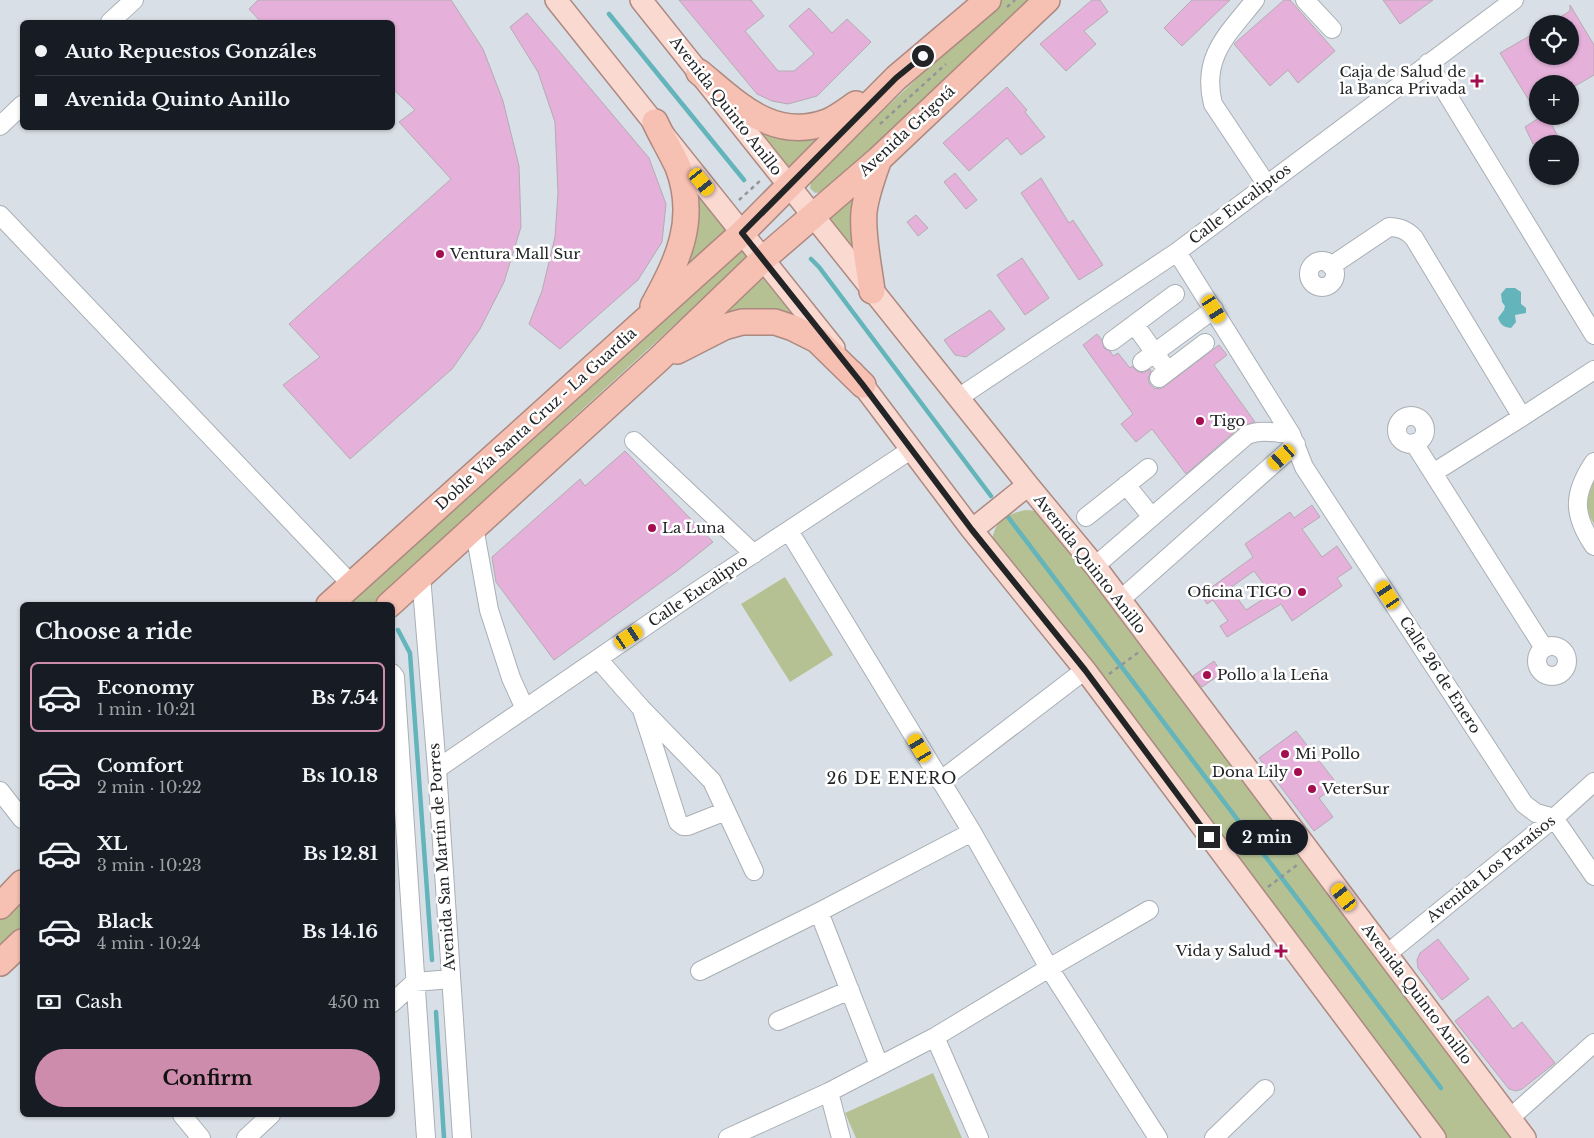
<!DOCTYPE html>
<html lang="en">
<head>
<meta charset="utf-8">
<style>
  body { margin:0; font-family:"Libre Baskerville",serif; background:#242831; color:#f1f3f6; height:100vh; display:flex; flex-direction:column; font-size:19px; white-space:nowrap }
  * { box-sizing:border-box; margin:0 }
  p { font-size:16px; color:#9ea1a6 }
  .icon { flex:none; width:28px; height:28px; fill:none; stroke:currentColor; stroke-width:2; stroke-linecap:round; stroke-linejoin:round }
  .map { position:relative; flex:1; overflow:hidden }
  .drawer { position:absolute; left:20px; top:602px; width:375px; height:515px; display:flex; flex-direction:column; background:#171b24; border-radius:8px; box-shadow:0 1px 4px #0004 }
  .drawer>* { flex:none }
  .hud { position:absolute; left:20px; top:20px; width:375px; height:110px; border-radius:8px; box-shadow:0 1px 4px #0004; display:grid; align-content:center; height:110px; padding:0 15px; background:#171b24 }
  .tools { position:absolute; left:1529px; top:15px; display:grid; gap:10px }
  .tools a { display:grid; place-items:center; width:50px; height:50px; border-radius:50%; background:#171b24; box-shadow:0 1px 4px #0004; font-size:25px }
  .end { position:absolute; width:22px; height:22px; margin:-11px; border:6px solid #222426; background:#fff; box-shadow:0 0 0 2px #fff }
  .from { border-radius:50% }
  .bubble { position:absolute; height:35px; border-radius:18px; background:#171b24; box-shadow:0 1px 4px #0004; font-size:16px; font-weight:700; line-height:35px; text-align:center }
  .car { position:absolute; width:15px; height:30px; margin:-15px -8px; border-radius:6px; box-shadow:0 0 4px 1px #0007; background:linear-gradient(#f5c518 24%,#345 0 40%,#f5c518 0 76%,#345 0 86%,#f5c518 0) }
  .hud b { display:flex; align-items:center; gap:18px; height:48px; font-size:19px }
  .hud b+b { border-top:1px solid #363941 }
  .hud i { width:12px; height:12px; background:#f1f3f6 }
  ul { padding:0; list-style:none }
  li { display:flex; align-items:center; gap:15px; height:70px; margin:0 10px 8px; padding:0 5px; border:2px solid transparent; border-radius:8px }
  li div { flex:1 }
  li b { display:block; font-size:19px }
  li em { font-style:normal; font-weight:700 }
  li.selected { border-color:#cd8cab }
  li>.icon { width:45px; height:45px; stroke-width:1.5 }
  h2 { padding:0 15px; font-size:22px; line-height:60px }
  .pay { display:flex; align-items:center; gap:12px; height:55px; padding:0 15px; font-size:19px }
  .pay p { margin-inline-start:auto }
  .primary-button { display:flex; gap:10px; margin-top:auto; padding:10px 15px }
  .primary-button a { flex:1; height:58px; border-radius:30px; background:#cd8cab; color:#111; font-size:20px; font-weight:700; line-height:58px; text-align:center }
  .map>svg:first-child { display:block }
  .green { fill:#b5c193 }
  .water { fill:#63b4bb }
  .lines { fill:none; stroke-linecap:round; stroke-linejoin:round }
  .stream { stroke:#63b4bb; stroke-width:4.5 }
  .building { fill:#e5b1da; stroke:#b3acb1; fill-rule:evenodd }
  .minor-casing { stroke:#a9afb5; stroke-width:20 }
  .major-casing { stroke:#ac8981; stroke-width:24 }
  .highway-casing { stroke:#ac8981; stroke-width:28 }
  .path { stroke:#91959a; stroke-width:2.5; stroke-dasharray:4 4; stroke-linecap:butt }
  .minor { stroke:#fff; stroke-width:18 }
  .major { stroke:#fad9d1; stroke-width:21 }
  .highway { stroke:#f6c0b2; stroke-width:25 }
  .route { stroke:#222426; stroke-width:6 }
  .poi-dot { fill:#a20e50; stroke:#fff; stroke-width:2 }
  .labels { text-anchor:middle; stroke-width:5; stroke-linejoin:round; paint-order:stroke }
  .poi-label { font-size:15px; fill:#222426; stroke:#fff; text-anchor:start }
  .street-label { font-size:15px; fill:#222426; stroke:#fff }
  .neighbourhood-label { font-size:16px; letter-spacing:1px; fill:#222426; stroke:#fff }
</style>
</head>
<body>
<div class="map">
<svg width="1594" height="1138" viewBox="0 0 1594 1138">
  <rect width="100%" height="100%" fill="#d9dfe6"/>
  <!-- green -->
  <path class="green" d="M1001 0H1031L829 189 824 192 815 193 810 188 812 177Z
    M854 112 787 168 741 114 755 123Z
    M870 179 859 259 822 221Z
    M689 185 730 227 673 278Z
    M744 242 753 253 574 417 472 516 375 605H340Z
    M765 270 827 344 718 320Z
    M1594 481V524C1584 509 1587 497 1594 481Z
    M1025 510 1039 511 1215 745 1516 1138H1445L992 543C993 522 1007 514 1025 510Z
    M785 577 833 655 790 682 741 604Z
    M22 899V926L0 946V920Z
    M933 1073 962 1138H856L845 1113Z"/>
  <!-- water -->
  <path class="water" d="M1506 288H1515L1521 292V304L1526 308V313L1515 315 1516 322 1511 328C1503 327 1501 325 1498 318L1504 310 1505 306 1502 302 1501 294Z"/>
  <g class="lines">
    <!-- stream -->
    <path class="stream" d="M609 14 744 180
      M811 259 819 267 991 496
      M1008 517 1441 1088
      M398 630 410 653 432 960
      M436 1012 444 1138"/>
  </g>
  <!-- building -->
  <path class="building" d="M258 0H451L483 49 503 101 519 166 521 227 504 282 480 329 452 369 350 459 283 385 320 357 289 324 451 179 399 122 415 110 392 88V22H261L249 9Z
    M679 0H751L764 16 745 31 778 71H794L814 54 789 26 809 8 832 33 847 19 871 42 817 96 788 104 772 101 757 94Z
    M1092 0H1100L1108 12 1084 31 1096 44 1066 71 1040 44Z
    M1192 0H1230L1182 46 1164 28Z
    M1284 0H1290L1335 51 1298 83 1288 70 1270 86 1234 44Z
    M1383 0H1433L1400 24Z
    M1570 5 1594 45V75L1570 89V84H1538V115L1500 53 1538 31V56H1570V24H1549L1570 11Z
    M527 13 649 158 666 204 662 242 638 280 560 349 529 324 542 291 555 237 558 193 555 122 538 72 510 27Z
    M1007 87 1027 110 1025 112 1045 137 1021 155 1007 138 969 171 943 143Z
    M1542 116H1547L1562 144H1533L1525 127Z
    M955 173 977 200 966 209 944 182Z
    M1041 178 1069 223 1073 220 1103 265 1079 280 1021 193Z
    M916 215 928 228 918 236 907 222Z
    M1022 258 1049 298 1025 315 997 275Z
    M990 310 1005 329 966 357 955 355 944 340Z
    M1097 334 1102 340 1104 348 1110 351 1113 356 1118 353 1130 368 1132 366 1137 371 1143 373 1150 369 1151 371 1148 379 1150 384 1154 388 1160 389 1165 386 1219 345 1227 355 1214 365 1255 422 1240 427 1186 474 1152 429 1136 442 1121 424 1133 414 1083 345Z
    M625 451 713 542 678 570 554 660 496 582 492 557 580 479 585 486Z
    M1312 505 1320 517 1302 529 1322 557 1337 546 1352 568 1337 578 1342 586 1292 621 1281 604 1227 637 1220 626 1228 621 1213 600 1207 604 1201 595 1253 557 1245 544 1290 512 1294 518ZM1254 571 1271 594 1246 610 1230 588Z
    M1214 661 1222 673 1202 687 1193 676Z
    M1296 731 1338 785 1319 798 1333 817 1314 831 1259 758Z
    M1438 939 1469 979 1442 1000 1418 968 1417 960 1420 953Z
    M1488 996 1513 1029 1522 1022 1555 1063 1522 1089 1516 1091 1509 1089 1455 1021Z"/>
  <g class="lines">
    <!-- minor casing -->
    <g class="minor-casing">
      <path id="minor" d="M1255 0C1228 34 1201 57 1213 104L1267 185
        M1305 0 1332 29
        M110 22 134 0
        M1428 63 1594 335
        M0 126 22 105
        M0 215 352 585
        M1177 252 1291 434 1304 467 1524 804 1536 813 1554 818 1594 876
        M1309 274a13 13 0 1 1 26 0a13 13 0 1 1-26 0Z
        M1331 266 1389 227C1400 227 1407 230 1414 238L1522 417
        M1135 325 1162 363
        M1112 341 1175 294
        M1142 362 1214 309
        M1159 378 1205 343
        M958 398 1177 252 1514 0
        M1397 430a14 14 0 1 1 28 0a14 14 0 1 1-28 0Z
        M634 441 754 554
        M1414 443 1544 648
        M1594 462C1573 493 1572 514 1594 546
        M1433 473 1522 417 1594 370
        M1126 485 1152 517
        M1086 517 1148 468
        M474 527 489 610 511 678 525 709
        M789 531 972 832 1049 968 1158 1138
        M1095 566 1247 435C1261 429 1276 433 1291 434
        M421 576 437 769 462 1138
        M1120 600 1296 444
        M1537 661a15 15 0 1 1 30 0a15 15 0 1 1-30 0Z
        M598 659 641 708 712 781 754 871
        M392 673 395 677 426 1138
        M643 713 678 822 683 826H688L726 811
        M437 769 691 595 912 449
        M940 781 1085 670
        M0 791 22 819
        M819 912 879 1065
        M1387 954 1554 818 1594 782
        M700 971 819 912 972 832
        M392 1003 415 982 451 979
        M778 1021 850 990
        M935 1037 979 1138
        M829 1092 841 1138
        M182 1115 201 1138
        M1510 1118 1594 1043
        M246 1138 271 1115
        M728 1138 829 1092 935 1037 1049 968 1149 910
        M1214 1138 1265 1089"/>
    </g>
    <!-- major casing -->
    <g class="major-casing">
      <path id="major" d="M556 0 834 348
        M641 0 1028 485 1095 566 1525 1138
        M853 372 972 530 1085 670 1435 1138
        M972 530 1028 485"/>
    </g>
    <!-- highway casing -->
    <g class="highway-casing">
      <path id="highway" d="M699 72C737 103 773 142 827 122 837 118 847 110 856 104
        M872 291C869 266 862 236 864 212 866 194 873 176 879 159
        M653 306C678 260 698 220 678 167 671 152 662 137 655 122
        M677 351 724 327 742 322H775L793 328 817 340 863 385
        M329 605 742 233 896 78 988 0
        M389 605 659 359 763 259 879 159 1047 0
        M0 906 22 883
        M0 963 22 942"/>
    </g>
    <!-- path -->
    <path class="path" d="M1007 7 1015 0
      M880 124 946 64
      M739 200 761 180
      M1109 674 1139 652
      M1268 887 1297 865"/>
    <!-- minor -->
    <use href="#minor" class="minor"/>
    <!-- major -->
    <use href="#major" class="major"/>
    <!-- highway -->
    <use href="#highway" class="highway"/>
  </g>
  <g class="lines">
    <!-- route -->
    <path class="route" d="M923 56 896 78 742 233 863 385 972 530 1085 670 1209 837"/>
  </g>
  <!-- markers -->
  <g class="poi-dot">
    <path d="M1474.5 73.5h5v5h5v5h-5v5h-5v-5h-5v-5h5z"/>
    <circle cx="440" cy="254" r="5"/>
    <circle cx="1200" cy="421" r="5"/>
    <circle cx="652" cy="528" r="5"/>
    <circle cx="1302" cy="592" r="5"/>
    <circle cx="1207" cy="675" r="5"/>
    <circle cx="1285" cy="754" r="5"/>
    <circle cx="1298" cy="772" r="5"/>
    <circle cx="1312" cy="789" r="5"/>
    <path d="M1278.5 943.5h5v5h5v5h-5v5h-5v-5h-5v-5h5z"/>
  </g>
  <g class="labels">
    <!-- poi labels -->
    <g class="poi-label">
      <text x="1466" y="77" text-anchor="end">Caja de Salud de<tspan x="1466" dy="17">la Banca Privada</tspan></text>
      <text x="450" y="259">Ventura Mall Sur</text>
      <text x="1210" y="426">Tigo</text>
      <text x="662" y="533">La Luna</text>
      <text x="1292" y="597" text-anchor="end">Oficina TIGO</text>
      <text x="1217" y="680">Pollo a la Leña</text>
      <text x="1295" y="759">Mi Pollo</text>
      <text x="1288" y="777" text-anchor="end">Dona Lily</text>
      <text x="1322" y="794">VeterSur</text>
      <text x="1271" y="956" text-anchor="end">Vida y Salud</text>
    </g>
    <!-- street labels -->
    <g class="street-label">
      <text transform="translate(726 106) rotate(52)" y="5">Avenida Quinto Anillo</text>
      <text transform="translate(907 131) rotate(-43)" y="5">Avenida Grigotá</text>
      <text transform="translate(1240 204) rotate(-37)" y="5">Calle Eucaliptos</text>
      <text transform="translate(536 419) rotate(-42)" y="5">Doble Vía Santa Cruz - La Guardia</text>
      <text transform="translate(1090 564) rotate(52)" y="5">Avenida Quinto Anillo</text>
      <text transform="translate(698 591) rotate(-34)" y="5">Calle Eucalipto</text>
      <text transform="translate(1440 675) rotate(57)" y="5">Calle 26 de Enero</text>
      <text transform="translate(442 857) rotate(-94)" y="5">Avenida San Martín de Porres</text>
      <text transform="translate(1491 869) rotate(-39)" y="5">Avenida Los Paraísos</text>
      <text transform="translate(1417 994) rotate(53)" y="5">Avenida Quinto Anillo</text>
    </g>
    <!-- neighbourhood labels -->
    <g class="neighbourhood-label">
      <text x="892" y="784">26 DE ENERO</text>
    </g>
  </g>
</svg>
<div class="tools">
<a><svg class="icon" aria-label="locate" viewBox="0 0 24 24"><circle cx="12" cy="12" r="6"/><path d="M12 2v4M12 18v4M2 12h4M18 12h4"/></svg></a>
<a>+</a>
<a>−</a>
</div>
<i class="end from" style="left:923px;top:56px"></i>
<i class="end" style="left:1209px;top:837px"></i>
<div class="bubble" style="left:1226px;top:820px;width:82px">2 min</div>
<i class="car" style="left:702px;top:182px;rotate:141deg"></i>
<i class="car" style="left:1214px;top:309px;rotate:148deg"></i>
<i class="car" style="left:1282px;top:457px;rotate:229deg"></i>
<i class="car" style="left:1388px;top:595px;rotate:327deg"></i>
<i class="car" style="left:629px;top:637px;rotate:56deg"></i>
<i class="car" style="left:920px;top:748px;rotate:329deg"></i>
<i class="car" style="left:1344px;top:897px;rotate:323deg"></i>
<div class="hud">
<b><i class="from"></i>Auto Repuestos Gonzáles</b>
<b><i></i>Avenida Quinto Anillo</b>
</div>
<section class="drawer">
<h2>Choose a ride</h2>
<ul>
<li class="selected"><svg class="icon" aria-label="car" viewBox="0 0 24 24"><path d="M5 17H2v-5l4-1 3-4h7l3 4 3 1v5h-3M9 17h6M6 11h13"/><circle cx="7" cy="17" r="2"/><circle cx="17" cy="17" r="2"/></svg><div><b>Economy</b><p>1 min · 10:21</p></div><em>Bs 7.54</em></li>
<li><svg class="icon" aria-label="car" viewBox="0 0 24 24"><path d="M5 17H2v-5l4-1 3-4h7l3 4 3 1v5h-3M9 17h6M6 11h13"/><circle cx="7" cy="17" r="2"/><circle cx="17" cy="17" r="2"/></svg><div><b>Comfort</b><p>2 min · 10:22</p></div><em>Bs 10.18</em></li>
<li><svg class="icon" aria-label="car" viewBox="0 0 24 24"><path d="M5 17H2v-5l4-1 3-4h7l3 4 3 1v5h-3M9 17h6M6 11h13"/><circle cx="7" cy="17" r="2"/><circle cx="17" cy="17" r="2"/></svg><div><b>XL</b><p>3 min · 10:23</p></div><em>Bs 12.81</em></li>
<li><svg class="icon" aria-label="car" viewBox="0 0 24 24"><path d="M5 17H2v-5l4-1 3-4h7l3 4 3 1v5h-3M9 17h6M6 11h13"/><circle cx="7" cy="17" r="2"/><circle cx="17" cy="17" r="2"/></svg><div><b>Black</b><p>4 min · 10:24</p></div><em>Bs 14.16</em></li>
</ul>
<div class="pay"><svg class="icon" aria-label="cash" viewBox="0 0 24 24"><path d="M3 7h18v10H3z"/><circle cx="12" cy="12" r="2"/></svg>Cash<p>450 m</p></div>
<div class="primary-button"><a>Confirm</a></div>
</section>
</div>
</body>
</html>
